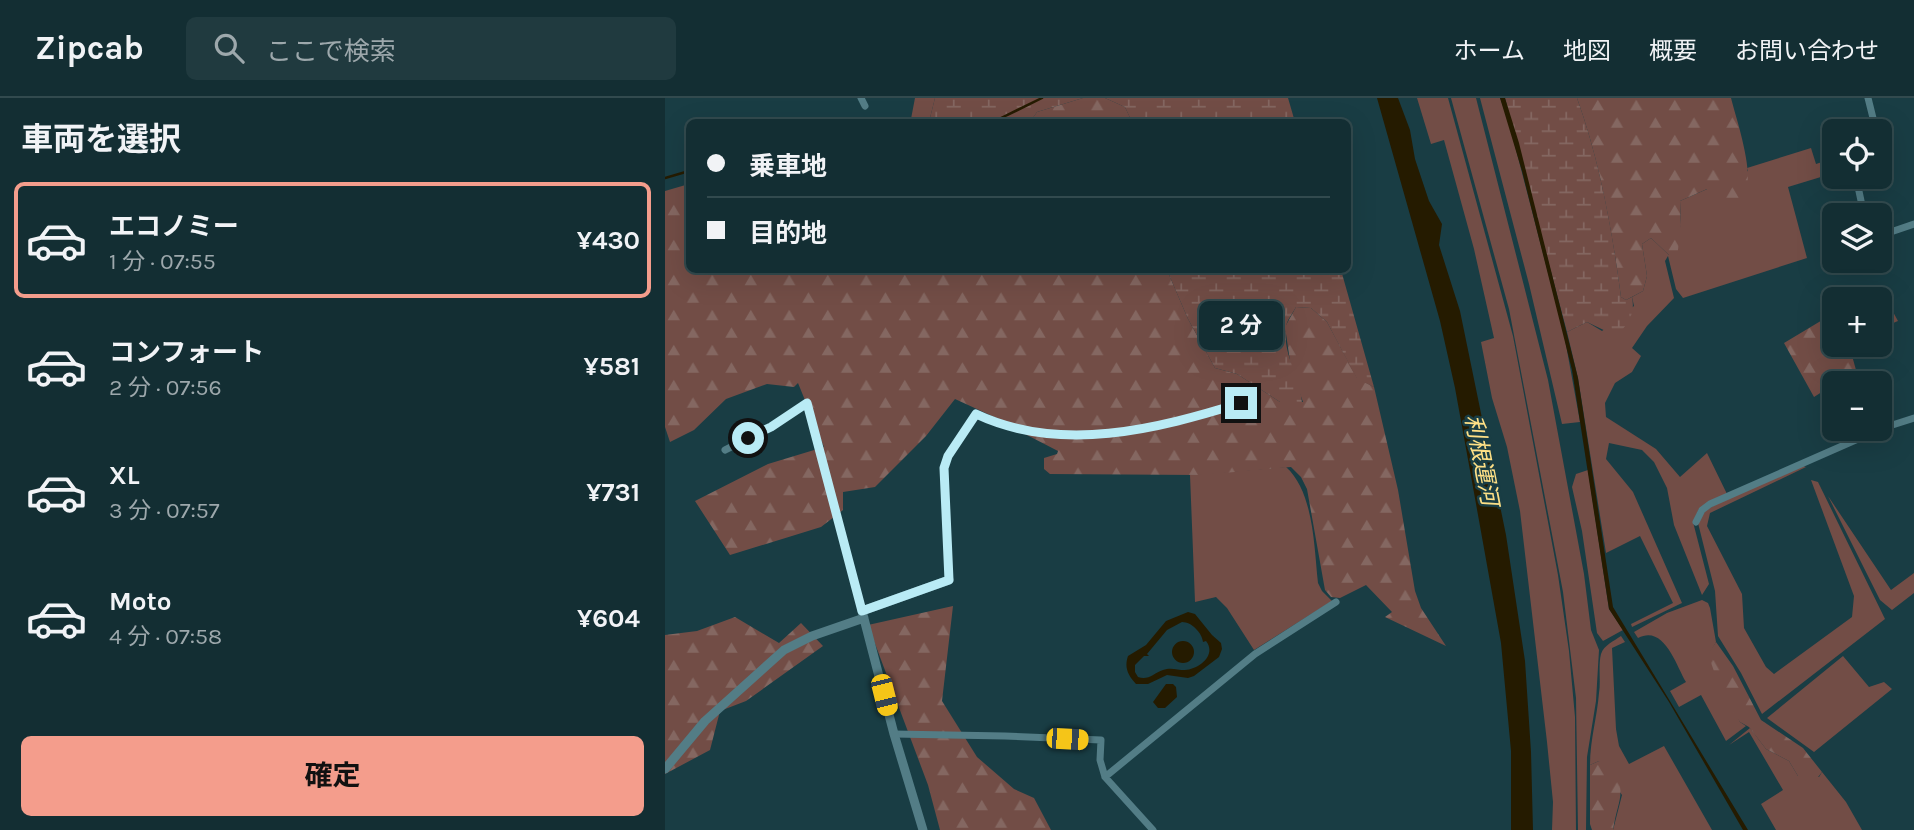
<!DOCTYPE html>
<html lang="ja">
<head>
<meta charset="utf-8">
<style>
  body { margin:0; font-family:Karla,"Noto Sans JP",sans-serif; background:#203a3f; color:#f1f3f6; height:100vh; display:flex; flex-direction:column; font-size:26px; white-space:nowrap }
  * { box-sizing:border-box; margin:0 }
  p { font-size:23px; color:#9da8ac }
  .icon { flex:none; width:38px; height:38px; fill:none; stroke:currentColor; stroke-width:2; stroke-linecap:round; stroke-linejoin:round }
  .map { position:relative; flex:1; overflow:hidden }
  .drawer { display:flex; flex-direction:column; background:#132e33; width:665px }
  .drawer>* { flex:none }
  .banner { position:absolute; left:21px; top:21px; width:665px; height:154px; border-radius:10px; box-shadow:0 7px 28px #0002,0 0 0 2px #324a4e; display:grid; align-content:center; height:154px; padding:0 21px; background:#132e33 }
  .tools { position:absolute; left:1157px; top:21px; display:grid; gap:14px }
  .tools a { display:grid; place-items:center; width:70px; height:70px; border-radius:10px; background:#132e33; box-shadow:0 7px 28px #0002,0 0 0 2px #324a4e; font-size:35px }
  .end { position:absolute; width:32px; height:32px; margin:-16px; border:9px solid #b9ebf5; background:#111; box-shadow:0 0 0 4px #111 }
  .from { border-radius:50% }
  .bubble { position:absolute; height:49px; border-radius:10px; background:#132e33; box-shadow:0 7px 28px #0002,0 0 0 2px #324a4e; font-size:23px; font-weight:700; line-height:49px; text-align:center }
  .car { position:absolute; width:21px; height:42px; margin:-21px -10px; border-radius:9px; box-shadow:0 0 5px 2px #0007; background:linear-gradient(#f5c518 24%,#345 0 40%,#f5c518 0 76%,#345 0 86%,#f5c518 0) }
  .banner b { display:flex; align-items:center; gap:24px; height:66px; font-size:26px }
  .banner b+b { border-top:2px solid #324a4e }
  .banner i { width:18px; height:18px; background:#f1f3f6 }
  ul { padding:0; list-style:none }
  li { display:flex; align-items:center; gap:21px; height:116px; margin:0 14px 10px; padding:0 7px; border:4px solid transparent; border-radius:10px }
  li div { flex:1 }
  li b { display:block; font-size:26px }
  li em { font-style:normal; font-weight:700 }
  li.selected { border-color:#f49d8c }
  li>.icon { width:63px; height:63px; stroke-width:1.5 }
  h2 { padding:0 21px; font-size:32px; line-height:84px }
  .primary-button { display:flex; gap:14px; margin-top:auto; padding:14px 21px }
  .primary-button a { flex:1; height:80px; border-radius:10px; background:#f49d8c; color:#111; font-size:28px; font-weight:700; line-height:80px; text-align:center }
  header { display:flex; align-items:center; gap:42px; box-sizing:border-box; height:98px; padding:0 35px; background:#132e33; border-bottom:2px solid #324a4e }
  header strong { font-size:33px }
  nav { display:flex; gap:38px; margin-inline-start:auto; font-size:24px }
  .search { width:490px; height:63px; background:#203a3f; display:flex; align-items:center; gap:18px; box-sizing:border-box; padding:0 24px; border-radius:10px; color:#9da8ac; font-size:26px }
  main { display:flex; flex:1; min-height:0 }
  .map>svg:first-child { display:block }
  .green { fill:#724d46 }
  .forest { fill:url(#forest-firs) }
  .wetland { fill:url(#wetland-marsh) }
  .water { fill:#251b00; fill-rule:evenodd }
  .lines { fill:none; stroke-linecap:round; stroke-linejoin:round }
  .stream { stroke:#251b00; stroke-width:2.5 }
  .minor { stroke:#537d86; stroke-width:7 }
  .tertiary { stroke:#537d86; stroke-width:9 }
  .route { stroke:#b9ebf5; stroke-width:9 }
  .labels { text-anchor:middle; stroke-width:5; stroke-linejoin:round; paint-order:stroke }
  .water-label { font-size:23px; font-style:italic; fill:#fee086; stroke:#193d44 }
</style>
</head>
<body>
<header>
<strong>Zipcab</strong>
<div class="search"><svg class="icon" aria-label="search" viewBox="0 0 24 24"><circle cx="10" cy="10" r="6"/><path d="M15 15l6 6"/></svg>ここで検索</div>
<nav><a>ホーム</a><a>地図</a><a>概要</a><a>お問い合わせ</a></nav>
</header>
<main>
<section class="drawer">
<h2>車両を選択</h2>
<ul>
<li class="selected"><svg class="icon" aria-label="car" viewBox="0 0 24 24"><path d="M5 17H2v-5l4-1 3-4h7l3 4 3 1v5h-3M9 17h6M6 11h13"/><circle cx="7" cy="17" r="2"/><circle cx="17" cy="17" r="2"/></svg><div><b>エコノミー</b><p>1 分 · 07:55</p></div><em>¥430</em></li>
<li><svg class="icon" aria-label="car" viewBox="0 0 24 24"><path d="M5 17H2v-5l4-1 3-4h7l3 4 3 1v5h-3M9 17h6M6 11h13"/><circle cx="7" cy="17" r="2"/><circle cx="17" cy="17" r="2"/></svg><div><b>コンフォート</b><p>2 分 · 07:56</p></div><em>¥581</em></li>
<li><svg class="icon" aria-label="car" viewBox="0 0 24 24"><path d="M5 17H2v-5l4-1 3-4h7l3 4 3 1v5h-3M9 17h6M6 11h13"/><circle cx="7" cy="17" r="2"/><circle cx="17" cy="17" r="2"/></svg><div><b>XL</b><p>3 分 · 07:57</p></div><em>¥731</em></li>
<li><svg class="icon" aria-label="car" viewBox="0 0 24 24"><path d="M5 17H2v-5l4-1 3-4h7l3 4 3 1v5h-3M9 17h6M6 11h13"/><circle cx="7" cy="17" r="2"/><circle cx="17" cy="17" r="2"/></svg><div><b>Moto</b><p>4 分 · 07:58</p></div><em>¥604</em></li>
</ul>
<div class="primary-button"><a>確定</a></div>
</section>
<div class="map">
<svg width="1249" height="732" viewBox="0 0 1249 732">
  <defs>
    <pattern id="forest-firs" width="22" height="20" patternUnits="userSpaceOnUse" patternTransform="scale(1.75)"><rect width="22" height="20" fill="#724d46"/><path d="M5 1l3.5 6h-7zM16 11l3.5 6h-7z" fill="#846761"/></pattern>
    <pattern id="wetland-marsh" width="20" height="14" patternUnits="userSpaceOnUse" patternTransform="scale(1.75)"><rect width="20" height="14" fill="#724d46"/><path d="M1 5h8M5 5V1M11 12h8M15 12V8" fill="none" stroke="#846761"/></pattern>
  </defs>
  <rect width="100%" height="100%" fill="#193d44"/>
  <!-- green -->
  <path class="green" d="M752 0H783L848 238 893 477 904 553 910 619 911 732H887L888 704 882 644 855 413 842 349 827 300 816 244 829 240 809 151 779 42 766 46Z
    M786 0H811L883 282 919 476 926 532 934 552 931 603 922 659 921 732H913L911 600 898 494 844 211Z
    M815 0H835L844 25 899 236 915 324 897 326 864 186Z
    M1146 50 1151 66 1169 60V75L1123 89 1142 160 1018 200 1011 191 1003 158 1000 163 1009 200 982 228 967 250 976 258 967 274 950 285 940 305 941 319 991 351 1015 379 1042 355 1062 396 1034 411 1028 424 1044 486 1037 497 1009 427 1002 390 989 364 977 352 944 345 941 361 968 394 1017 505 967 529 966 526 1008 505 975 438 941 455 913 280 902 234 922 224 937 233 969 208 967 199 978 193 982 178 977 146 986 140 1004 157 1016 127 1015 103 1083 73 1082 70Z
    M1212 190 1216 192 1233 223 1221 228 1219 226 1215 228 1214 201H1199Z
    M1175 331H1208L1181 343Z
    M1138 368 1141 369 1045 415 1042 428 1077 496 1079 530 1101 569 1109 576 1187 519 1189 498 1146 382 1153 384 1220 521 1097 616 1076 575 1053 538 1050 493 1033 425 1040 413 1051 406Z
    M621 369C649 394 649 449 653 485L657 493 667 503 589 552 562 510 551 499 530 504 525 377Z
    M923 372 944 511 958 532 938 543 932 535 917 433 907 389 911 376Z
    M1163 398 1226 492 1249 475V495L1227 512 1215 502Z
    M1037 502 1043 505 1045 510 1051 544 1044 556 1075 624 1081 628 1061 643 1036 597 1014 609 1005 593 1021 584C1011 567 999 526 973 540L969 534 1002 515Z
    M956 538 960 544 947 550 951 631 954 648 964 666 999 648 1047 732H948L957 697 934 663 925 667C925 642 932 620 934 595 936 583 933 568 936 556 939 547 949 543 956 538Z
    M1178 558 1204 589 1219 584 1227 591 1149 654 1102 620Z
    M1085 630 1101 651 1124 663 1133 678 1154 679 1157 674 1181 704 1197 732H1111L1096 706 1118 692 1084 634 1064 647Z"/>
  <!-- forest -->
  <path class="forest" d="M250 0H270L264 24H241L246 21Z
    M418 0H440L460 9 467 24H365L372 14Z
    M912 0H1066C1071 20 1090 76 1080 93 1075 102 1066 104 1057 107L1042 91 1015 103 1016 127 1012 160 1004 157 986 140 977 146 982 178 978 193 961 202 956 199C947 132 935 64 912 0Z
    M24 86V172H502L523 221 550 270 572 276 615 304H638L626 270 620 229 631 209 646 210 662 224 692 280 709 289 733 392 750 493 756 510 781 548 720 519 727 514 701 487 675 500 666 499 660 492 642 391 636 379 626 369 535 377 385 376 379 371V360L392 356 393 353 358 335V329L338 323 290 301 261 338 210 389 178 394V412L156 429 65 457 30 403 103 366 159 349 133 285 129 289 102 286 61 301 29 332 5 344 0 329V93Z
    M1169 215V247H1184L1191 272 1149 299 1119 245Z
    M288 508 277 603 312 659 349 691 369 700 386 732H275L263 687 203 527Z
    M70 519 114 545 136 525 158 548 81 603 55 613 45 652 0 676V537L32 533Z
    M1051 544 1068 568 1096 622 1138 650 1157 674 1150 683 1142 684 1133 678 1124 663 1101 651 1084 629 1075 624 1058 599 1043 556Z
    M934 663 948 666C962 698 953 700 948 732H927L925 726V667Z"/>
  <!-- wetland -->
  <path class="wetland" d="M270 0H418L372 14 365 24H264Z
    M440 0H623L630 24H467L460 9Z
    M840 0H912C935 64 947 131 956 199L961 202 967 199C970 214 965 223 955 234L947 236 922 224 902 234Z
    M502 172H676L709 289 692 281 662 224 646 210 631 209C628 215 621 223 621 230 617 259 640 286 637 314L615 304 572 276 550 270 523 221Z"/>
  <!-- water -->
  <path class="water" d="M712 0H733L745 32 750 61 764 103 777 126 774 147 795 213 841 437 860 563 866 654 868 732H846V653L836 545 806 378 790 290 775 223Z
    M835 0H840L854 45 913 280 948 509 1083 732H1078L1004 604 944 511 907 272 857 73Z
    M523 514 530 516 547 537 556 545 557 551 554 559 529 578 523 580 502 577 483 586H471C463 577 459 570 463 558L481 547 501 523ZM517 524C527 524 537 535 538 544L541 543C552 557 534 571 520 572 512 572 506 569 498 572 489 575 483 583 473 579L470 574V567L479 558H484L482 556 502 532Z
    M507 554a11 11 0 1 1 22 0a11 11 0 1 1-22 0Z
    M501 586H508L511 589 512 599 500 610H493L488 604Z"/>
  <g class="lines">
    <!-- stream -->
    <path class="stream" d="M328 24 377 0
      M0 80 24 73"/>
    <!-- minor -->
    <path class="minor" d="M196 0 200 8
      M1195 33 1208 27 1209 24 1203 0
      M1191 79 1199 117
      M1214 138 1249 126
      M60 352 106 329 142 305 197 513
      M1031 424 1037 412 1045 406 1218 330 1249 320
      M284 482 279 370 283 358 311 316C396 356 492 331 576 305
      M229 636 340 638 436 642 435 662 440 679 488 732
      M440 679 590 556 671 504"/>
    <!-- tertiary -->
    <path class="tertiary" d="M0 671 40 623 119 552 147 538 199 520
      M258 732 229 636 197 513 284 482"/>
  </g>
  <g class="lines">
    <!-- route -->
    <path class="route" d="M83 340 106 329 142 305 197 513 284 482 279 370 283 358 311 316C396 356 492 331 576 305"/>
  </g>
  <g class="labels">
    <!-- water labels -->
    <g class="water-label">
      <text transform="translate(817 362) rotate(79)" y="8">利根運河</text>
    </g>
  </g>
</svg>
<div class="tools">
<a><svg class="icon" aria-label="locate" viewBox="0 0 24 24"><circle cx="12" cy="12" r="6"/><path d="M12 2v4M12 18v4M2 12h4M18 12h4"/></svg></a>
<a><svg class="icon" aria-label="layers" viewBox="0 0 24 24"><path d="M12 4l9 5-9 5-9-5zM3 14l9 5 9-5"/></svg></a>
<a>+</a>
<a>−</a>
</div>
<i class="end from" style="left:83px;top:340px"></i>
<i class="end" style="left:576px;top:305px"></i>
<div class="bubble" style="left:534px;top:203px;width:84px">2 分</div>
<i class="car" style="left:219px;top:597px;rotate:166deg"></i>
<i class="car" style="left:402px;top:641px;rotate:93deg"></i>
<div class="banner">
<b><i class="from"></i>乗車地</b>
<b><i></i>目的地</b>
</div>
</div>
</main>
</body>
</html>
